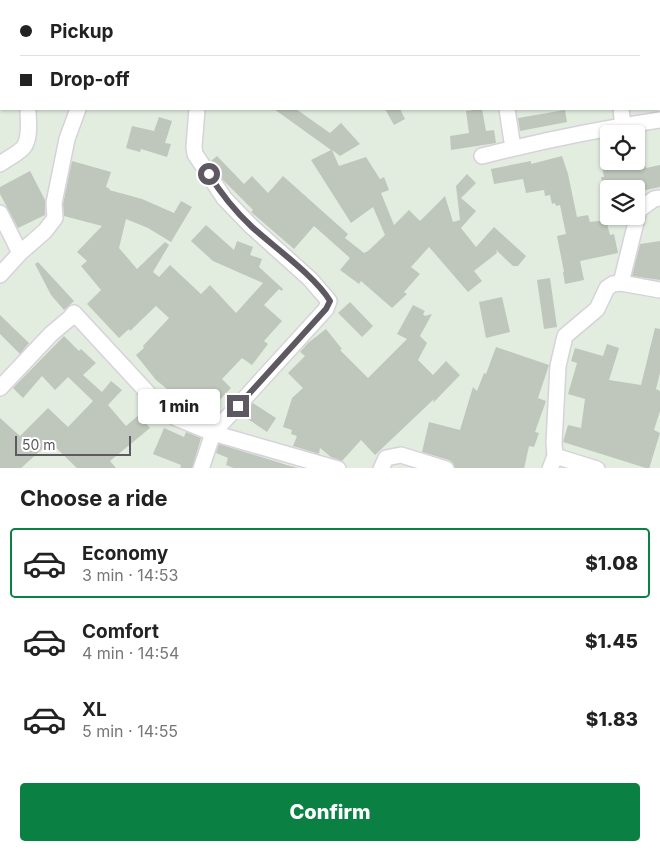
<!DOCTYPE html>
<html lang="en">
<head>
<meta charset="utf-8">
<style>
  body { margin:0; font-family:Inter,sans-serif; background:#f6f6f6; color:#222; height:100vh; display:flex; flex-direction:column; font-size:19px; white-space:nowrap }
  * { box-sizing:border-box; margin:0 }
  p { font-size:16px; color:#767676 }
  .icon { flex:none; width:28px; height:28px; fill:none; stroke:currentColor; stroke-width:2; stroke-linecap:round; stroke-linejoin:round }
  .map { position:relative; height:468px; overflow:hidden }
  .drawer { display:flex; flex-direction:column; background:#fff; flex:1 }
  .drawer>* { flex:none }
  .hud { position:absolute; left:0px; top:0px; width:660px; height:110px; box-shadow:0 1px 4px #0004; display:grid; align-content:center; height:110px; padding:0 20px; background:#fff }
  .buttons { position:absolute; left:600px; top:125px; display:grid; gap:10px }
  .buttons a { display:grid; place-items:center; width:45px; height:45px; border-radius:5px; background:#fff; box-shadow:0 1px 4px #0004; font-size:25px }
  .scale { position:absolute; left:15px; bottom:12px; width:116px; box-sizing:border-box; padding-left:5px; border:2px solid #5d5861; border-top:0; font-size:14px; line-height:18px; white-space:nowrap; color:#5d5861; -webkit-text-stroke:4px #fff; paint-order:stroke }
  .end { position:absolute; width:22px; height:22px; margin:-11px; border:6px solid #5d5861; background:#fff; box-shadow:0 0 0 2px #fff }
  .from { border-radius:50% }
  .bubble { position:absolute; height:35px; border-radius:5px; background:#fff; box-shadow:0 1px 4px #0004; font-size:16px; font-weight:800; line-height:35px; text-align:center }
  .hud b { display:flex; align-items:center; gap:18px; height:48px; font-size:19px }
  .hud b+b { border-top:1px solid #e0e0e0 }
  .hud i { width:12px; height:12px; background:#222 }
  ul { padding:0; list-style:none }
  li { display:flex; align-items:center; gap:15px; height:70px; margin:0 10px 8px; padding:0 10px; border:2px solid transparent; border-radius:5px }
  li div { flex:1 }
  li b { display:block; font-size:19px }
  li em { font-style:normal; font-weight:800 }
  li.on { border-color:#0b8043 }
  li>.icon { width:45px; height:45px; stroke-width:1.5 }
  h2 { padding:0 20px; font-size:22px; line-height:60px }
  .action { display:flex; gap:10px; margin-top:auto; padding:10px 20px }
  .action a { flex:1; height:58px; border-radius:5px; background:#0b8043; color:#fff; font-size:20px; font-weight:800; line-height:58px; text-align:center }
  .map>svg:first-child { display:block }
  .building { fill:#bfc7bc }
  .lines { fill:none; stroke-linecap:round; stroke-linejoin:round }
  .minor-casing { stroke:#d7d2da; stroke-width:18 }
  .minor { stroke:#fff; stroke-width:15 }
  .route { stroke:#5d5861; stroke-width:6 }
</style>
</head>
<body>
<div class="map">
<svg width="660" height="469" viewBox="0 0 660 469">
  <rect width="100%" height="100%" fill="#e2ecdf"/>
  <!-- building -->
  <path class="building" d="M274 109H296L330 133 341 123 360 144 340 156 332 150 339 166 366 157 380 179 384 177 389 190 381 193 394 225 409 210 420 221 445 196 453 222 460 220 456 186 467 174 476 183 461 198 476 211 461 228 476 247 494 227 526 256 518 266H513L496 250 497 253 474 271 482 281 468 292 429 247 411 267 420 274 404 292 407 294 392 308 361 281 359 284 340 270 350 258 314 226 294 249 251 212 253 210 223 180 211 161 217 156 244 184 252 176 268 193 283 176 348 234 345 238 364 253 368 251 385 235 373 207 351 223 311 160 331 150Z
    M385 109H400L405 119 394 125Z
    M482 109 486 131 494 130 496 143 451 150 450 136 469 133 466 111Z
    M565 110 567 122 520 131 518 118Z
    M159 117 172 121 165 143 171 144 167 157 141 149 140 152 126 148 132 126 154 131Z
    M562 156 568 174 577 217 588 215 590 222 606 220 610 235 614 234 618 253 580 261 584 280 565 284 563 272H564L557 236 566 234 560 205 556 206 555 203 552 204 550 195 545 196 544 190 526 193 523 179 494 184 491 169 531 161V164Z
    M72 161 111 172 106 187 110 189 109 190 142 199 174 213 181 201 192 207 171 242 148 228 126 219 119 248 137 269 165 242 169 245 153 272 159 277 170 265 201 294 210 285 236 313 263 283 213 261 191 241 206 225 234 250 237 241 253 247 250 255 262 259 259 267 283 289 282 291 279 289 264 305 282 321 264 341 268 344 252 365 242 358 222 379 231 388 211 409 214 412 207 420 193 415 178 398 156 380 136 355 144 348 143 346 169 318 156 306 130 331 129 329 119 338 87 304 101 290 81 266 87 261 77 252 102 226 64 216 63 204Z
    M601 161H644L646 168 660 165V187L636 192V189H604L601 177H604Z
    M30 171 45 200V215L18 228 0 194V187Z
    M660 241V280L632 276 640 244Z
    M38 262 74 301 64 310 51 295 35 264Z
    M550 278 557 327 544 329 537 280Z
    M502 297 510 332 486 338 479 302Z
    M350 302 373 326 362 337 338 313Z
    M413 305 425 311 423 314 425 316 432 314 420 336 427 343 418 360 433 375 446 361 460 375 433 403 434 399 375 455 361 440 342 461 331 457 320 448 319 454 293 446 297 436 291 434 292 430 283 427 292 398 303 388 288 373 305 356 300 352 308 343 326 329 342 349 340 350 368 378 407 339 397 334Z
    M0 315 29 343 20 354 0 334Z
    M655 328 660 329V373L656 389 660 391V411L654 430 660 433 649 469 563 442 568 425 581 428 585 399 568 394 577 363 571 361 575 348 603 356 607 344 619 348 609 380 641 385Z
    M64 336 79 351 81 349 96 363 83 375 102 392 111 381 122 390 108 405 126 426 139 415 150 428 110 461 117 469H78L50 442 20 469H0V418L20 436 48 408 68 427 93 401 68 377 55 390 42 376 23 398 13 388Z
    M496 347 549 365 538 398 546 401 535 432 539 433 534 447 529 446 524 469H455L453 463 449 460 422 452 429 422 460 430 473 387 477 391 484 373 486 374Z
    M253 403 276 418 267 432 242 415Z
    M164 428 184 437 186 432 201 438 192 469H180L181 465 153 454Z
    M219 444 287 465 302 469H236L226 465 228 458 216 453Z"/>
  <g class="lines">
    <!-- minor casing -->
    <g class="minor-casing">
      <path id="minor" d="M109 0 111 1
        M491 0V1
        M609 0V1
        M33 1V0
        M184 1V0
        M584 1 587 0
        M659 52H660
        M197 109 194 147 195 154 224 198 251 226 310 279 329 301 326 309 213 433 201 469
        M507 109 513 148
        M621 109 623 126
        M482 156C541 141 600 129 660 120
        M0 164C7 159 17 154 23 148 31 139 28 120 28 109
        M0 213 20 253
        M0 275 20 253 45 231 55 218 54 203 67 139 78 109
        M621 283 660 290
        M0 388 51 334 70 318 74 313 159 405 176 418 213 433 338 469
        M555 456 597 469
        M381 469 386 458 401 455 446 469
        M550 469 555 456 554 443 558 366 565 336 597 309 607 288 613 284 621 283 639 210 654 199 660 198"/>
    </g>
    <!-- minor -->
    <use href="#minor" class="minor"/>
  </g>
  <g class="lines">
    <!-- route -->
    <path class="route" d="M209 174C221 194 235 211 252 227 274 247 316 277 330 301L326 309 238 406"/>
  </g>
</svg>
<div class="buttons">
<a><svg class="icon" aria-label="locate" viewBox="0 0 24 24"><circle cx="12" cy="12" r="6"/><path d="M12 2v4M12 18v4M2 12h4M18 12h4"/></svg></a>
<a><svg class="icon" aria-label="layers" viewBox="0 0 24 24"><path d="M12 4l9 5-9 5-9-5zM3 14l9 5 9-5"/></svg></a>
</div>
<div class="scale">50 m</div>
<i class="end from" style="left:209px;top:174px"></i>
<i class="end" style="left:238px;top:406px"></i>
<div class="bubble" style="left:138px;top:389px;width:82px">1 min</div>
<div class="hud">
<b><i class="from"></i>Pickup</b>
<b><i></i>Drop-off</b>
</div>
</div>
<section class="drawer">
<h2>Choose a ride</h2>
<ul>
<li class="on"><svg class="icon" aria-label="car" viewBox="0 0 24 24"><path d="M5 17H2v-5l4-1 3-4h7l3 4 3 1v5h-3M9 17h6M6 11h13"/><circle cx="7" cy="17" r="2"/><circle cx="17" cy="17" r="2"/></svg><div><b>Economy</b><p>3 min · 14:53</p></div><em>$1.08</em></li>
<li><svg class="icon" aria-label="car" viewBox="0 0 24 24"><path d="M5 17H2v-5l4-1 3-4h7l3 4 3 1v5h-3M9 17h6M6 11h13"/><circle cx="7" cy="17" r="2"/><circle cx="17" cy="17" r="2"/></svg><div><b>Comfort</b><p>4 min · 14:54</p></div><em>$1.45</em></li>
<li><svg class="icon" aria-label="car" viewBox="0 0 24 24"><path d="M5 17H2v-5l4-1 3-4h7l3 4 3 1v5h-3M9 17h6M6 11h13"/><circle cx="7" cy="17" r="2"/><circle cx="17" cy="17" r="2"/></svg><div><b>XL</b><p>5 min · 14:55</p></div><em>$1.83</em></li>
</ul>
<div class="action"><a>Confirm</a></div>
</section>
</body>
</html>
